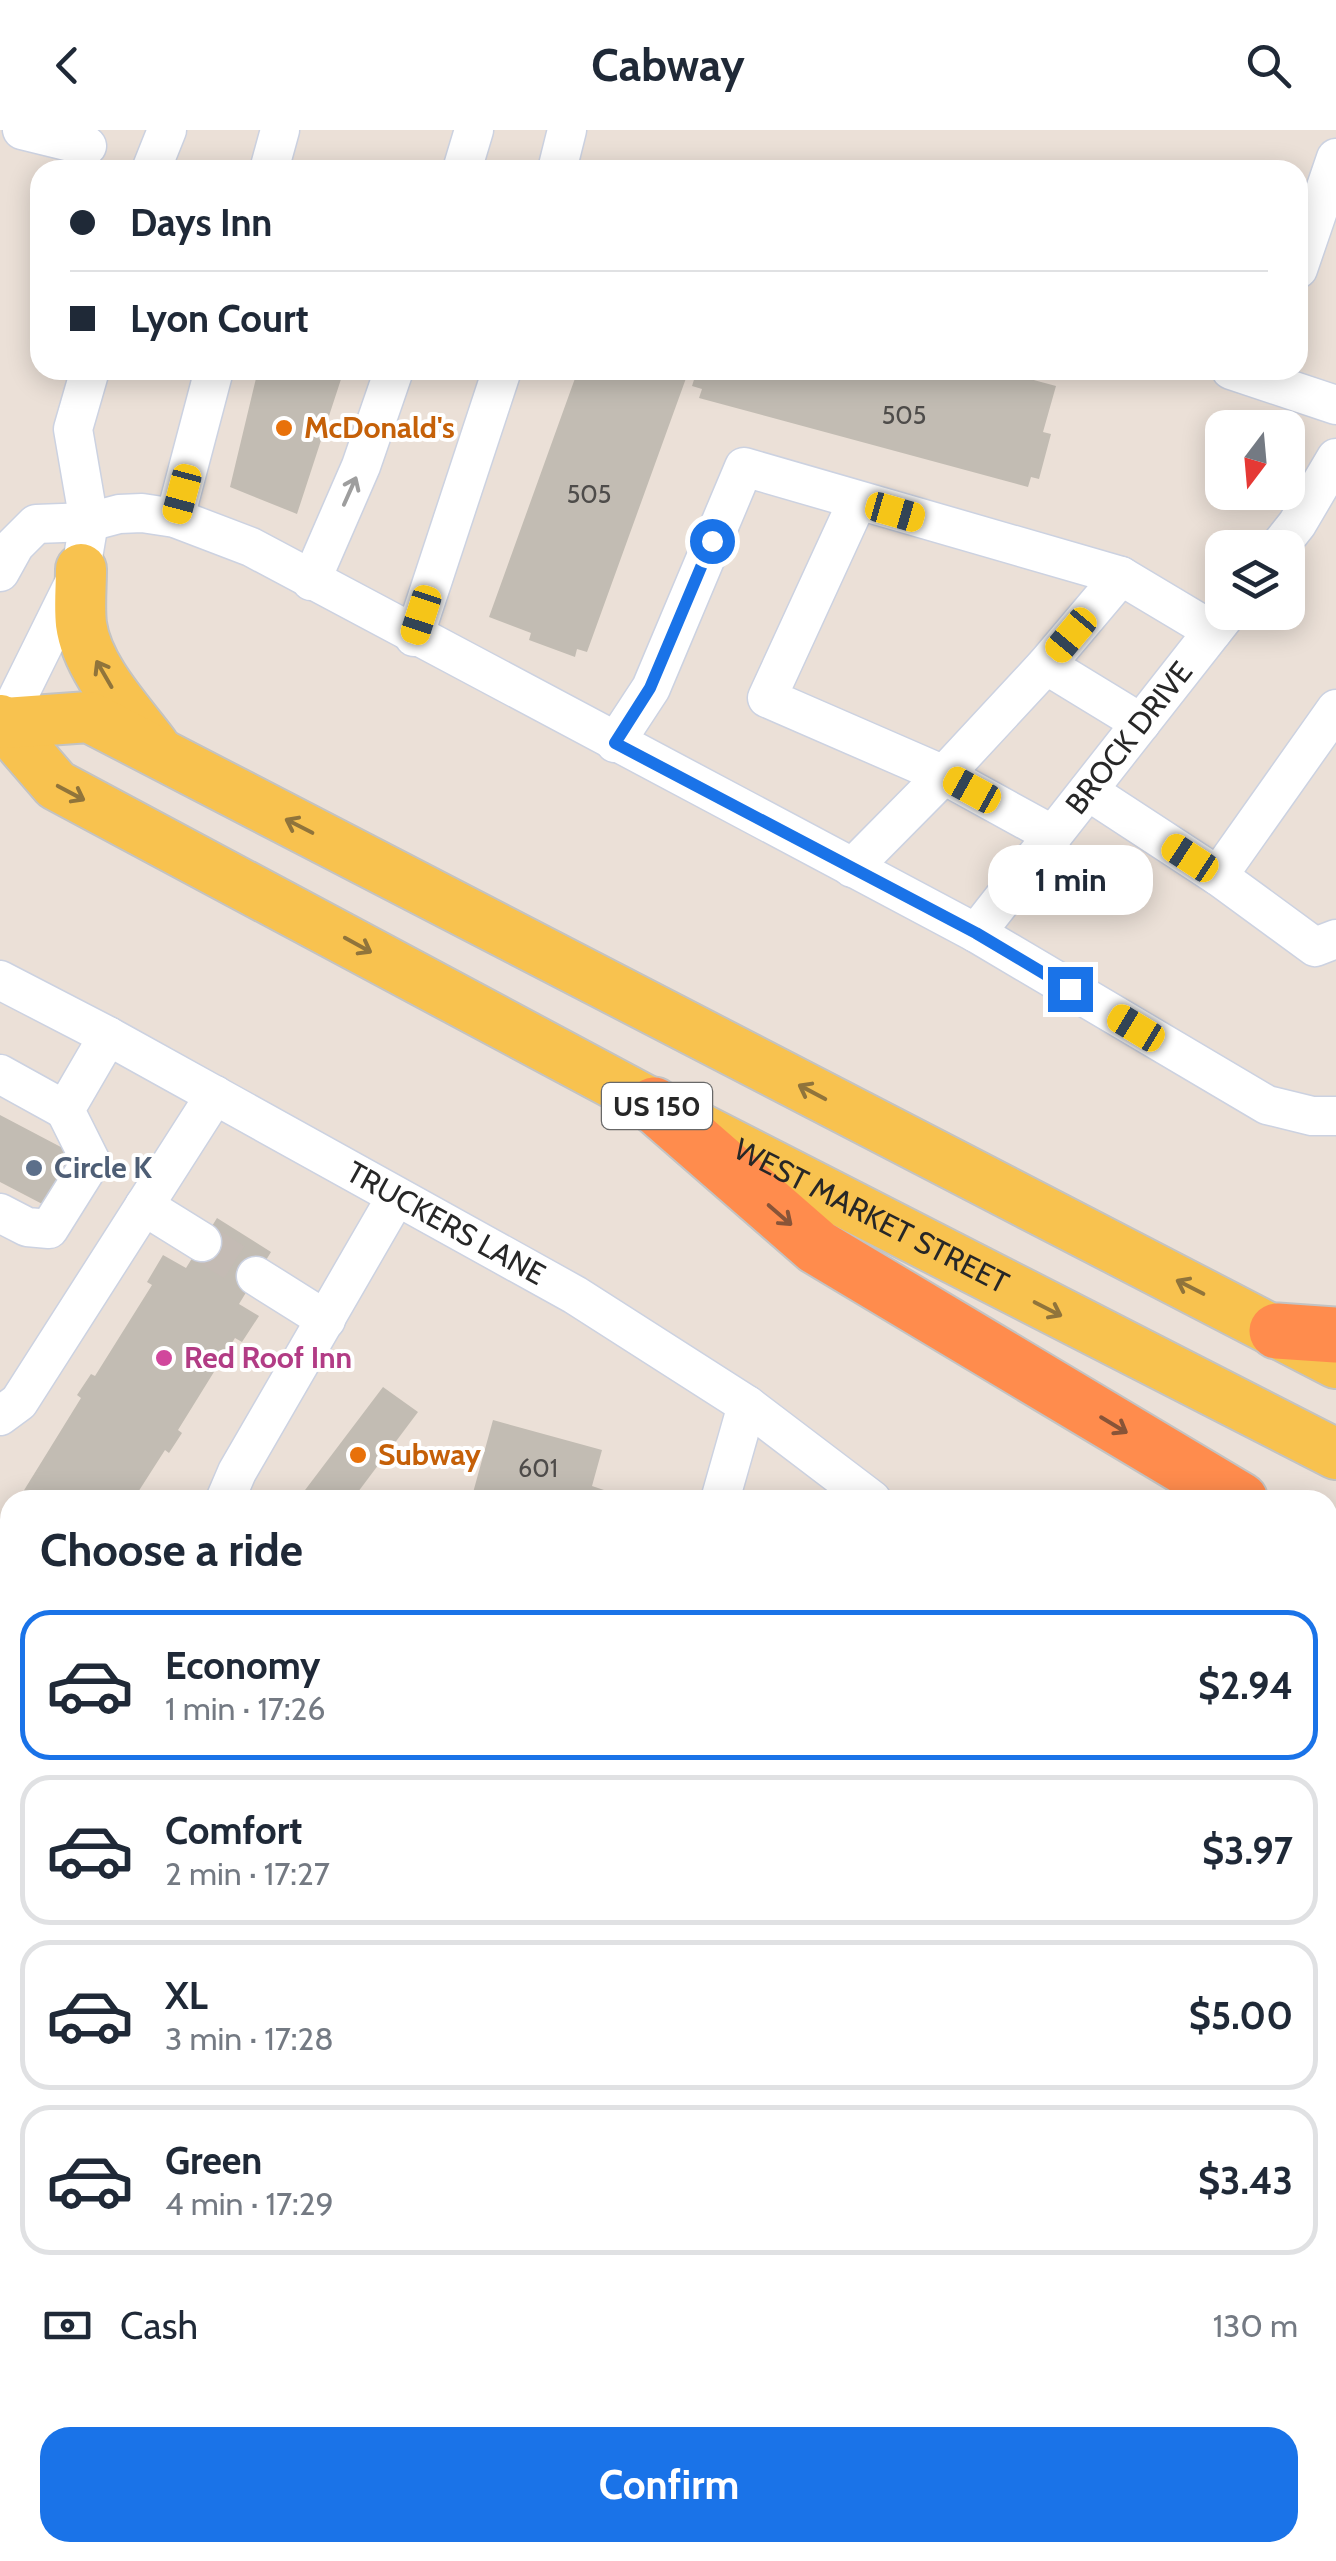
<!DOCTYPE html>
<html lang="en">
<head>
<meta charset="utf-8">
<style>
  body { margin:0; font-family:Cabin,sans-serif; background:#f2f2f3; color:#1f2937; height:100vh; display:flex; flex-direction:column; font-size:38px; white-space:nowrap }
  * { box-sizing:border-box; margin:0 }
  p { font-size:32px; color:#747a83 }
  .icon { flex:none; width:55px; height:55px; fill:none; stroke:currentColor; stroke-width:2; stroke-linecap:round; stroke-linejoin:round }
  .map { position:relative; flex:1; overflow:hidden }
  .panel { position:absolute; left:0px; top:1360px; width:1338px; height:1072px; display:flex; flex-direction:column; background:#fff; border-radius:30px 30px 0 0; box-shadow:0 5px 25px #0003 }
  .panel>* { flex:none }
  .guide { position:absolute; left:30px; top:30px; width:1278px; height:220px; border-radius:30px; box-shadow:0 5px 25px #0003; display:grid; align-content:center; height:220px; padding:0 40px; background:#fff }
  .needle { width:65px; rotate:196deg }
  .buttons { position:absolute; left:1205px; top:280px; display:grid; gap:20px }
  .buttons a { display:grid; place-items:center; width:100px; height:100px; border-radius:20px; background:#fff; box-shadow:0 5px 25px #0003; font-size:50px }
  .end { position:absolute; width:45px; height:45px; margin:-22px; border:12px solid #1a73e8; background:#fff; box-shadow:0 0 0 5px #fff }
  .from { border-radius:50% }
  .bubble { position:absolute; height:70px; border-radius:30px; background:#fff; box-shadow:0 5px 25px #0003; font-size:32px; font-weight:800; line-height:70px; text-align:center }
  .car { position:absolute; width:30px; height:60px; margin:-30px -15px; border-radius:12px; box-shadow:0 0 8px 2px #0007; background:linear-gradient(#f5c518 24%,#345 0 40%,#f5c518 0 76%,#345 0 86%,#f5c518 0) }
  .guide b { display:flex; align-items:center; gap:35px; height:95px; font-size:38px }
  .guide b+b { border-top:2px solid #e0e1e3 }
  .guide i { width:25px; height:25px; background:#1f2937 }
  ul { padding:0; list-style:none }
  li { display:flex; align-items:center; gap:30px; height:150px; margin:0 20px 15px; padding:0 20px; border:5px solid #e0e1e3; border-radius:30px }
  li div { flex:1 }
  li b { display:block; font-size:38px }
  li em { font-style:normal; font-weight:800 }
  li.selected { border-color:#1a73e8 }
  li>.icon { width:90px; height:90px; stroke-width:1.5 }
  h2 { padding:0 40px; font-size:45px; line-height:120px }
  .pay { display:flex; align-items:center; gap:25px; height:110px; padding:0 40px; font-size:38px }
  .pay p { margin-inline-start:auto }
  .action { display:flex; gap:20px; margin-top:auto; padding:20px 40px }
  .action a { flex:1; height:115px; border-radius:30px; background:#1a73e8; color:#fff; font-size:40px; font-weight:800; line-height:115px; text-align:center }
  header { display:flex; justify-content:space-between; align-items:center; height:130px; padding:0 40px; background:#fff; font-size:45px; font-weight:800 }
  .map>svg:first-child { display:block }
  .building { fill:#c2bcb3 }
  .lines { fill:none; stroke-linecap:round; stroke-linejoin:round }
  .minor-tunnel { stroke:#c4bbb4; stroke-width:38; stroke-dasharray:38 19; stroke-linecap:butt }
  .minor-casing { stroke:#ccd2e1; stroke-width:41 }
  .major-casing { stroke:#c3c3c3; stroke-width:54 }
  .highway-casing { stroke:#c3c3c3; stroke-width:59 }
  .minor { stroke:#fff; stroke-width:38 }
  .major { stroke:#f8c24f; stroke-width:50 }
  .highway { stroke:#ff8c4d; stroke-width:55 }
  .oneway { stroke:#9e9e9e }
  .oneway2 { stroke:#90743b }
  .oneway3 { stroke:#885438 }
  .route { stroke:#1a73e8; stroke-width:12 }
  .food-dot { fill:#e8710a; stroke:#fff; stroke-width:4 }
  .service-dot { fill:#5c6f8a; stroke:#fff; stroke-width:4 }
  .hotel-dot { fill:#d1479c; stroke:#fff; stroke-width:4 }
  .labels { text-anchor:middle; stroke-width:8; stroke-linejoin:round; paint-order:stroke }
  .number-label { font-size:25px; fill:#4e4c4a }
  .shield { fill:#fff; stroke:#686868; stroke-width:2.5 }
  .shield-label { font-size:28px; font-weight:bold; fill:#272727 }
  .food-label { font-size:30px; font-weight:bold; fill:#c56008; stroke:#fff; text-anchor:start }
  .street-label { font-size:30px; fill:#272727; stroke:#fff }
  .service-label { font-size:30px; font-weight:bold; fill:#4e5e75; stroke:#fff; text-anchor:start }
  .hotel-label { font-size:30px; font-weight:bold; fill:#b23c85; stroke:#fff; text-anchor:start }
</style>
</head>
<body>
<header><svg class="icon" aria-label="back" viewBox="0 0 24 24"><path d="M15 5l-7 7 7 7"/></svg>Cabway<svg class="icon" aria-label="search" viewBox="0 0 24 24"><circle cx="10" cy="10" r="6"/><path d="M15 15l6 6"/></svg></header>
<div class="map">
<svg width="1336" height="2431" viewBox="0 0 1336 2431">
  <rect width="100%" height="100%" fill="#ebe0d7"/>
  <!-- building -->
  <path class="building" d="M258 240H344L297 384 230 357Z
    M578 240H689L587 522 577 519 575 527 529 510 531 503 489 487Z
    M697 240H997L1056 256 1043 302 1051 304 1039 349 1031 347 1028 357 699 268 702 259 692 256Z
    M0 985 76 1025 48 1077 0 1052Z
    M217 1088 271 1122 239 1174 259 1186 242 1212 235 1208 178 1300 182 1303 169 1323 165 1320 133 1370H18L81 1268 77 1265 91 1244 95 1246 152 1155 147 1152 163 1125 186 1138Z
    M383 1257 418 1282 352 1370H301L299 1368Z
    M493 1290 602 1320 592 1356 604 1360 601 1370H532L510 1364 509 1370H471Z
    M0 2085 10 2088V2217L0 2215Z
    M0 2263 10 2266V2374L0 2371Z
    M591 2422H658L656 2431H588Z"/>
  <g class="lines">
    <!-- minor-tunnel -->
    <path class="minor-tunnel" d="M202 1112 256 1146"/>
    <!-- minor casing -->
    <g class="minor-casing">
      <g id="minor">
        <path d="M22 0 87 16"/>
        <path d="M151 40 167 0"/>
        <path d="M269 40 280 0"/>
        <path d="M462 40 474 0"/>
        <path d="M557 40 567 0"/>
        <path d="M1298 139 1336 28"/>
        <path d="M1231 240 1336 275"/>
        <path d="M857 372 767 568 944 645 1046 535 1121 446"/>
        <path d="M175 388 214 240"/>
        <path d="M1278 418 1297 394 1336 328"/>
        <path d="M0 442 15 415 36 394 89 392 119 384 142 383 175 388 251 417 976 803 1267 975 1312 986H1336"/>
        <path d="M311 451 361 336 394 240"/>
        <path d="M414 507 502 240"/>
        <path d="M1046 535 1141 593"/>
        <path d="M0 603 81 439 89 392 73 299 90 240"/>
        <path d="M615 613 651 558 744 337 1121 446 1213 501"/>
        <path d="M1088 661 1218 746 1336 579"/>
        <path d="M852 738 944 645 1053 705"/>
        <path d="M1218 746 1315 817 1336 809"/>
        <path id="s1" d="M976 803 1228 482"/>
        <path id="s2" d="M0 850 108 906 575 1165 747 1275 872 1370"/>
        <path d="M0 944 65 980"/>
        <path d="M144 1076 202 1112"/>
        <path d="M0 1083 27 1097 49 1099 91 1032 65 980 108 906"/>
        <path d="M256 1146 326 1190"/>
        <path d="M0 1286 19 1272 215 965"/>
        <path d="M225 1370 237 1342 396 1067"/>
        <path d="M720 1370 747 1275"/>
        <path d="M0 1490H10"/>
        <path d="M0 1710 10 1690"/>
        <path d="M1012 2422 1013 2431"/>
        <path d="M442 2431 444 2422"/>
      </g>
    </g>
    <!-- major casing -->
    <g class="major-casing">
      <g id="major">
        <path d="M81 439C81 457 79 476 81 494 87 539 128 581 154 616"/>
        <path id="s3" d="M0 590 56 655 654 975 1336 1324"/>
        <path d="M5 593 89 587 1336 1233"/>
      </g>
    </g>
    <!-- highway casing -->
    <g class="highway-casing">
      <path id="highway" d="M654 975 817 1117 1240 1370
        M1277 1201 1336 1205
        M1328 1422 1336 1428"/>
    </g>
    <!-- minor -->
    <use href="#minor" class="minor"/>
    <!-- major -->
    <use href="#major" class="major"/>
    <!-- highway -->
    <use href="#highway" class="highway"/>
  </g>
  <!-- one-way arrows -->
  <defs><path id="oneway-shaft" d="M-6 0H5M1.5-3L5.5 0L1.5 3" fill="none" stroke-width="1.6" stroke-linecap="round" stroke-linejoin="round" transform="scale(2.5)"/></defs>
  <use class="oneway" href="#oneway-shaft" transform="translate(350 361) rotate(-66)"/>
  <g class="oneway2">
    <use href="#oneway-shaft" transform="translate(104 544) rotate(-120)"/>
    <use href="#oneway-shaft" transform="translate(71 663) rotate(28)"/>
    <use href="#oneway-shaft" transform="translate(299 696) rotate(-153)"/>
    <use href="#oneway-shaft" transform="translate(358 815) rotate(29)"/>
    <use href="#oneway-shaft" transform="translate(812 962) rotate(-152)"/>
    <use href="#oneway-shaft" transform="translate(1190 1157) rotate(-153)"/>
    <use href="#oneway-shaft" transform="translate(1048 1179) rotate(27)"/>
  </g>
  <g class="oneway3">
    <use href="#oneway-shaft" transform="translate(780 1085) rotate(41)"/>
    <use href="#oneway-shaft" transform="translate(1114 1295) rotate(31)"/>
  </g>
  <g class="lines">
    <!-- route -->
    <path class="route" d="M712 411 650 558 615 613 976 803 1070 859"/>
  </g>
  <!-- markers -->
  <g class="food-dot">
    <circle cx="284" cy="298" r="10"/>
    <circle cx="358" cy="1325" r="10"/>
  </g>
  <circle class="service-dot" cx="34" cy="1038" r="10"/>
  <circle class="hotel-dot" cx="164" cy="1228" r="10"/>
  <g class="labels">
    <!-- number labels -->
    <g class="number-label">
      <text x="904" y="294">505</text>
      <text x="589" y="373">505</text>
      <text x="538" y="1347">601</text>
    </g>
    <!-- shield labels -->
    <rect class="shield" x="602" y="953" width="110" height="46" rx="8"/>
    <g class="shield-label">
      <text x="657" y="986">US 150</text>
    </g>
    <!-- food labels -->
    <g class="food-label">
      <text x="304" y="308">McDonald's</text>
      <text x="378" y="1335">Subway</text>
    </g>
    <!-- street labels -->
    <g class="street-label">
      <text dy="10" stroke="none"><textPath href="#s1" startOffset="248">BROCK DRIVE</textPath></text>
      <text dy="10" stroke="none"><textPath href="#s3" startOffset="1008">WEST MARKET STREET</textPath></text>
      <text dy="10" stroke="none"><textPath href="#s2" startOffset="508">TRUCKERS LANE</textPath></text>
    </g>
    <!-- service labels -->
    <g class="service-label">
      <text x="54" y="1048">Circle K</text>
    </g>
    <!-- hotel labels -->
    <g class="hotel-label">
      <text x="184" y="1238">Red Roof Inn</text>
    </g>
  </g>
</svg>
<div class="buttons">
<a><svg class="needle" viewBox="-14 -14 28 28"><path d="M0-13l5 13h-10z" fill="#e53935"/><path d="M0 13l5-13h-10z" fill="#747a83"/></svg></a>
<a><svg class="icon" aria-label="layers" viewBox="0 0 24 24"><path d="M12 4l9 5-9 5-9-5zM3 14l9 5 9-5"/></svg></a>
</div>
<i class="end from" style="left:712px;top:411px"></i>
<i class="end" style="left:1070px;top:859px"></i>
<div class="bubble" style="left:988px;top:715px;width:165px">1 min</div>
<i class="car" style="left:182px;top:364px;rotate:195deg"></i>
<i class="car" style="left:895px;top:382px;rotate:106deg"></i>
<i class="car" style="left:421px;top:485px;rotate:198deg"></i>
<i class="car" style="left:1071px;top:505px;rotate:220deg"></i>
<i class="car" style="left:972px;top:660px;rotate:299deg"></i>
<i class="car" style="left:1190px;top:728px;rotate:303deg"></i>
<i class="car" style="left:1136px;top:898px;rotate:301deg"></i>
<div class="guide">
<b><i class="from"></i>Days Inn</b>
<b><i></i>Lyon Court</b>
</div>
<section class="panel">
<h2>Choose a ride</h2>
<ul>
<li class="selected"><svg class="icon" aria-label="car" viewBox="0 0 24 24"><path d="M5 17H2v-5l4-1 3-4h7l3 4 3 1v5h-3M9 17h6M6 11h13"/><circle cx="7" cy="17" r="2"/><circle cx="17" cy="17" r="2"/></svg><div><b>Economy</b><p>1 min · 17:26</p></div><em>$2.94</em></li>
<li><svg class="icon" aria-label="car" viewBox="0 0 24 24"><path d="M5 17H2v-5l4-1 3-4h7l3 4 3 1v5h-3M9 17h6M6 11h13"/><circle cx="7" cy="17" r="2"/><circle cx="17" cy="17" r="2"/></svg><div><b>Comfort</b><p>2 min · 17:27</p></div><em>$3.97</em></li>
<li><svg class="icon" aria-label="car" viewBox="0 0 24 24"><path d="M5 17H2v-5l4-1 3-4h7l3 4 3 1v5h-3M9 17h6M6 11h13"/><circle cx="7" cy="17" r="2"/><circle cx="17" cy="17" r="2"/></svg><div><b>XL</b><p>3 min · 17:28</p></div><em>$5.00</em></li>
<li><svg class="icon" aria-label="car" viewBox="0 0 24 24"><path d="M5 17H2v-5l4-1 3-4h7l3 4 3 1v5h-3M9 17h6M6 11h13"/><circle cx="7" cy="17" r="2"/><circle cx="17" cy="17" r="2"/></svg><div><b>Green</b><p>4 min · 17:29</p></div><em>$3.43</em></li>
</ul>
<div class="pay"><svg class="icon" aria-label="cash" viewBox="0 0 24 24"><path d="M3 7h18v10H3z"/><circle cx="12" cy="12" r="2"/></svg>Cash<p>130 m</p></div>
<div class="action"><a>Confirm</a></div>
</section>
</div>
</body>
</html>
